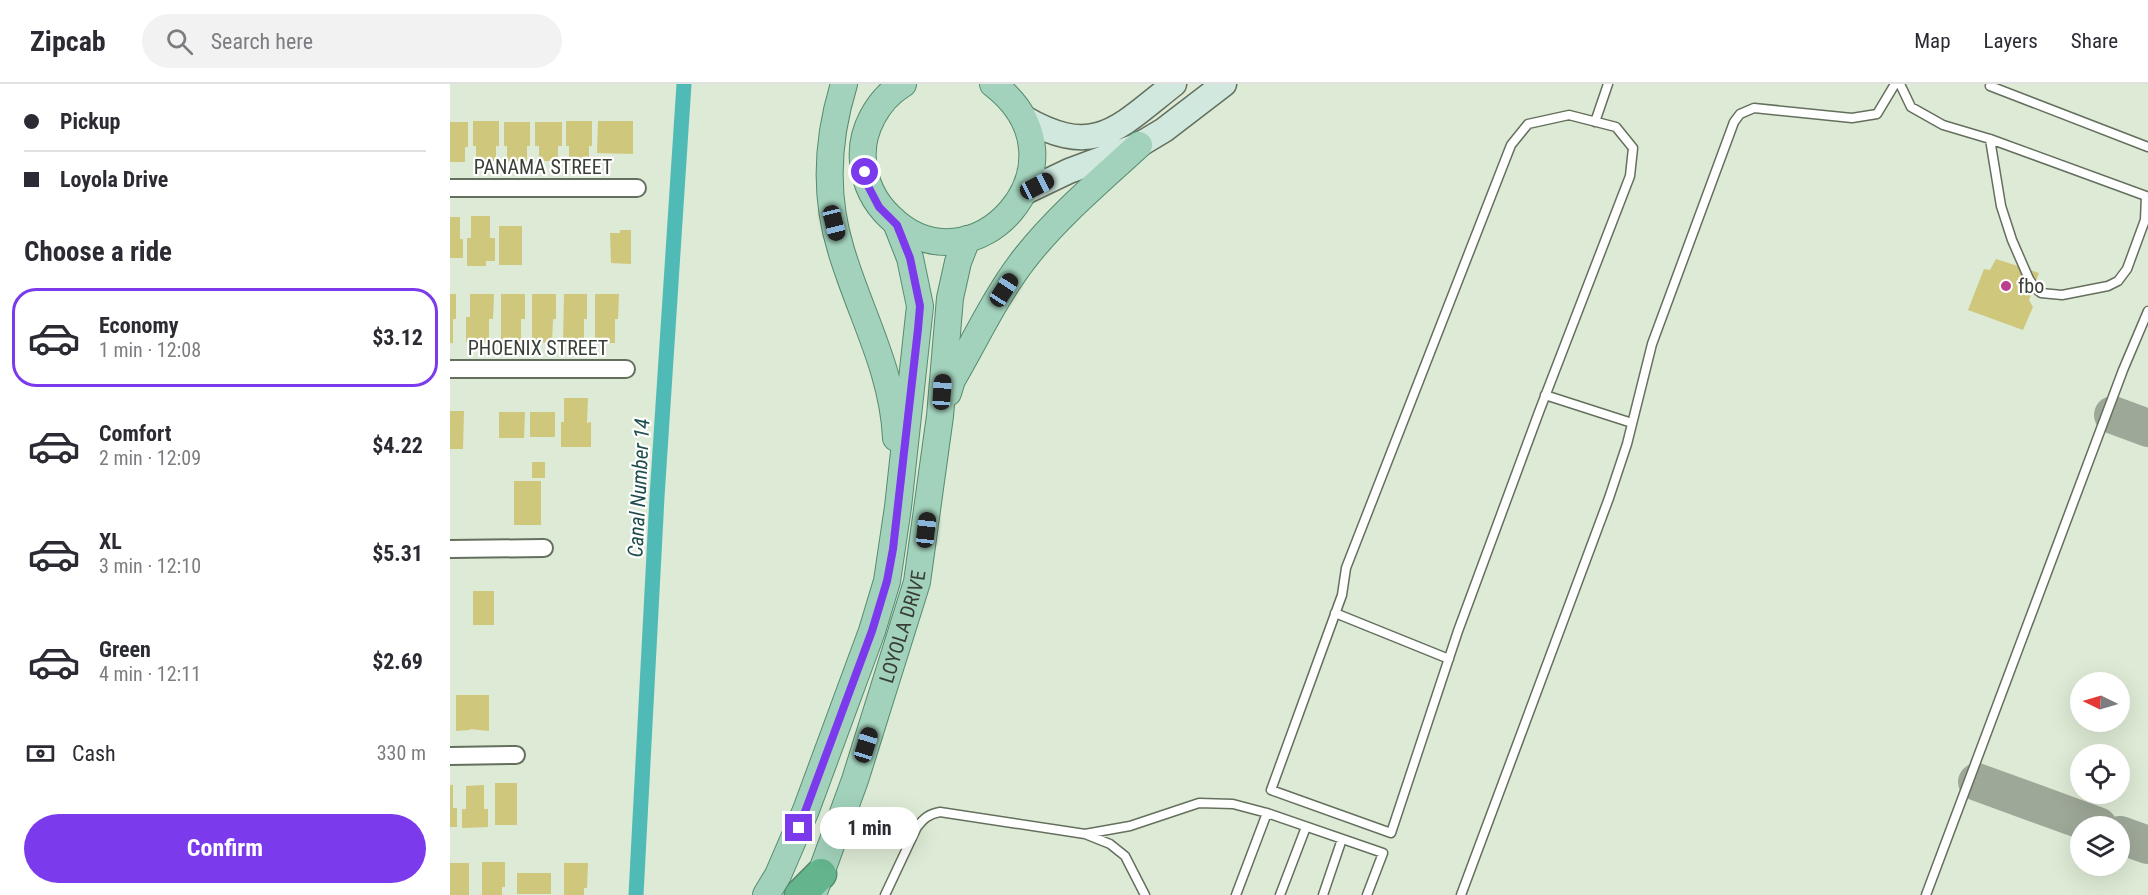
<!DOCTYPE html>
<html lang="en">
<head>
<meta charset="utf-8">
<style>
  body { margin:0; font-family:"Roboto Condensed",sans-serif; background:#f2f2f3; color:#2b2b33; height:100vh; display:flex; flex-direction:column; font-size:22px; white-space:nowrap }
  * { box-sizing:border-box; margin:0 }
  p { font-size:20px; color:#7c7c81 }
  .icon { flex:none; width:33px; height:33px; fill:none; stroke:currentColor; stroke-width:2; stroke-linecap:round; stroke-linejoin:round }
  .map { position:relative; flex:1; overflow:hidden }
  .side { display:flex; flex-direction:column; background:#fff; width:450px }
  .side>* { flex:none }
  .hud { display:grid; align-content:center; height:132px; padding:0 24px; background:#fff }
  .needle { width:39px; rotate:275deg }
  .fabs { position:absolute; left:1620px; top:588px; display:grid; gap:12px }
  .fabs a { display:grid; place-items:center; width:60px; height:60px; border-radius:50%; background:#fff; box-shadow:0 6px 24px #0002; font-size:30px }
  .end { position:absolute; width:27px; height:27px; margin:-14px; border:8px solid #7c3aed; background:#fff; box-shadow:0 0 0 3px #fff }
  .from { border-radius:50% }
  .bubble { position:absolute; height:42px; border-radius:21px; background:#fff; box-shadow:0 6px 24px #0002; font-size:20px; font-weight:700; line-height:42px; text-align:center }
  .car { position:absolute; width:18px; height:36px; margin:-18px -9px; border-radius:8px; box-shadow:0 0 4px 2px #0007; background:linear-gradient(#222 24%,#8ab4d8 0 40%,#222 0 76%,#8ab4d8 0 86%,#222 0) }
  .hud b { display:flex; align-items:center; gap:21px; height:57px; font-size:22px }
  .hud b+b { border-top:2px solid #e1e1e2 }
  .hud i { width:15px; height:15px; background:#2b2b33 }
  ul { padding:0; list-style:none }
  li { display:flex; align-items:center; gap:18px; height:99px; margin:0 12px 9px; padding:0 12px; border:3px solid transparent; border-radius:24px }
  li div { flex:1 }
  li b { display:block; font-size:22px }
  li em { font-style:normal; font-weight:700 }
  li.selected { border-color:#7c3aed }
  li>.icon { width:54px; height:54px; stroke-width:1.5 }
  h2 { padding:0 24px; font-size:27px; line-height:72px }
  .pay { display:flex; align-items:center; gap:15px; height:66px; padding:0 24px; font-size:22px }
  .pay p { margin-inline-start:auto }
  .button { display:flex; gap:12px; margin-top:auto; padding:12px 24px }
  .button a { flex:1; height:69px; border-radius:36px; background:#7c3aed; color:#fff; font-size:24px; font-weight:700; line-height:69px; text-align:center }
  header { display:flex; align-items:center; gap:36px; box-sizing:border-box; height:84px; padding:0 30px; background:#fff; border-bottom:2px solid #e1e1e2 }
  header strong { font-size:28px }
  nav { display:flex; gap:33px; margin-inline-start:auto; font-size:21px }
  .search { width:420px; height:54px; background:#f2f2f3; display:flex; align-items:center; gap:15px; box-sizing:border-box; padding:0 21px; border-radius:33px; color:#7c7c81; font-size:22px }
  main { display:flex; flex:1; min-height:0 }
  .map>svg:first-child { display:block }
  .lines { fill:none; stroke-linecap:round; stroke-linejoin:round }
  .canal { stroke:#50bbb6; stroke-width:15 }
  .taxiway { stroke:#9ea898; stroke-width:38 }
  .building { fill:#cfc77b }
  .lane-casing { stroke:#646f5d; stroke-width:11 }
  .street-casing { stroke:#646f5d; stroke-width:20 }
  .secondary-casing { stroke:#646f5d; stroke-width:27 }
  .primary-casing { stroke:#558b6f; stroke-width:28 }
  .highway-casing { stroke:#558b6f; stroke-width:33 }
  .lane { stroke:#fff; stroke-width:8 }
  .street { stroke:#fff; stroke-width:16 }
  .secondary { stroke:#d0e8dd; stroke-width:24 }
  .primary { stroke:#a2d2bb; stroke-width:26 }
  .highway { stroke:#64b48e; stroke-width:30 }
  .route { stroke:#7c3aed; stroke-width:8 }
  .poi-dot { fill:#bc3e8c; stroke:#fff; stroke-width:2 }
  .labels { text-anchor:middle; stroke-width:4.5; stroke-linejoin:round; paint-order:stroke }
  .street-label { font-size:20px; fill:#393e36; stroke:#fff }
  .poi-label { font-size:20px; fill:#393e36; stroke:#fff; text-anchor:start }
  .water-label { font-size:21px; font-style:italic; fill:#1f4e4c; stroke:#fff }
</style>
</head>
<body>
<header>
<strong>Zipcab</strong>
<div class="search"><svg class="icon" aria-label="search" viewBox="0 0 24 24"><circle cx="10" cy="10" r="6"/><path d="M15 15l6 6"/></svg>Search here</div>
<nav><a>Map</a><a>Layers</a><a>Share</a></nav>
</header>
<main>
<section class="side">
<div class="hud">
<b><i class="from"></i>Pickup</b>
<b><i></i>Loyola Drive</b>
</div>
<h2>Choose a ride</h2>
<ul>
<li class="selected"><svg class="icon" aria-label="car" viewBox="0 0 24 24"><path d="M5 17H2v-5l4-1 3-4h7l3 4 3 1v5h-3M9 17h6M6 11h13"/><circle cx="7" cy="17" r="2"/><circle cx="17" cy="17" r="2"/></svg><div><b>Economy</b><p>1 min · 12:08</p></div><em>$3.12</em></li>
<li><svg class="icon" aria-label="car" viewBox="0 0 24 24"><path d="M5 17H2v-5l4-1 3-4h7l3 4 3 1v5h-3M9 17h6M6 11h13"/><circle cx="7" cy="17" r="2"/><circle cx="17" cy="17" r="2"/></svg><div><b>Comfort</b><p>2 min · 12:09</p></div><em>$4.22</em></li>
<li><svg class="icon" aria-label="car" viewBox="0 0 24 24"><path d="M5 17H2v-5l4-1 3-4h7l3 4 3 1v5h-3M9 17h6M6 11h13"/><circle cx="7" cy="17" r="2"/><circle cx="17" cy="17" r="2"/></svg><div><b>XL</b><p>3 min · 12:10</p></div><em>$5.31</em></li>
<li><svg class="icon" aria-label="car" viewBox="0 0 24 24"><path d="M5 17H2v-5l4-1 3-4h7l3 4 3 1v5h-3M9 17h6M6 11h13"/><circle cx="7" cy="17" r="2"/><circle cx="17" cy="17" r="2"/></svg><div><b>Green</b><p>4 min · 12:11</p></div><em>$2.69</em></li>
</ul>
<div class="pay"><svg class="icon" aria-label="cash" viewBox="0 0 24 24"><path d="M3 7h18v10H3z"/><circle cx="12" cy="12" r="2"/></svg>Cash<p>330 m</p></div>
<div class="button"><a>Confirm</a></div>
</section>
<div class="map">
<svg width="1698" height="811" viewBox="0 0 1698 811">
  <rect width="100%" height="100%" fill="#ddead5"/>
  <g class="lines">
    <!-- canal -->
    <path class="canal" d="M186 811 207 413 234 0"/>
    <!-- taxiway -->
    <path class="taxiway" d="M1663 331 1698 344
      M1527 698 1648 742
      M1670 751 1698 761"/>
  </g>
  <!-- building -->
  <path class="building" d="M23 37H49V62H46V77H26V62H23Z
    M116 37H142V62H139V77L119 76V62H116Z
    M148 37H183V70L147 69Z
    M0 38H18V63H15V78H0Z
    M54 38H80V62H77V77H57V62H54Z
    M85 38H112V62H108V77H89V62H85Z
    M21 132H40V154H45V177H36V182H17V154H21Z
    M0 133H10V155H13V174H0Z
    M49 142H72V181H49Z
    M170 146H181V180L161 179 160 149H170Z
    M1546 175 1589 189 1579 216 1583 223 1573 246 1518 226 1534 185 1540 186Z
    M0 210H6V235H3V259H0Z
    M20 210H44L43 235H39V259L16 258V233H20Z
    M51 210H75V235H71V259H51Z
    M82 210H106V235H103L102 259 82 258Z
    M114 210H137V235H134V259H113Z
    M145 210H169L168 235H165V259H145Z
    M114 314H138L137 339 141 338V363H111V338H114Z
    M0 327H14L13 365H0Z
    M49 328H75L74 354H49Z
    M80 328H105V353H80Z
    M82 378H95V394H82Z
    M64 397H91V441H64Z
    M23 507H44V541H23Z
    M6 611H39V647L20 645V646L6 647Z
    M45 699H67V741H45Z
    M0 701H3V724H7V743H0Z
    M34 701V725H38V743L12 744V725H16V702Z
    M32 778H55V803H52V811H32Z
    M0 779H19V811H0Z
    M114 779H138L137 804H134V811H114Z
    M67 789H101V810H67Z"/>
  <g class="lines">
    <!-- lane casing -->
    <g class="lane-casing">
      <path id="lane" d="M1450 0 1461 23 1493 41 1540 55 1696 112 1695 136 1677 185 1668 197 1658 202 1612 211 1591 209 1585 204 1579 195 1562 156 1551 122 1540 55
        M1540 2 1698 63
        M1119 31 1166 43 1183 64 1180 92 1089 328 1008 547 941 749 821 706 892 511 896 484 1061 61 1078 40Z
        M1145 38 1158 0
        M1095 311 1182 339
        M885 529 999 575
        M635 750 680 742 749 719 783 720 817 729 933 769 917 811
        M435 811 467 743C474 734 479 730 490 728L635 750 660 760 675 772 695 811
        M786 811 817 729
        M830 811 856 743
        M873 811 892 755
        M1011 811 1159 414 1177 360 1202 260 1284 38 1290 30 1304 24 1402 34 1427 30 1445 0
        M1476 811 1673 286 1698 227"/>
    </g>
    <!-- street casing -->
    <g class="street-casing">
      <path id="street" d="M0 104H187
        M0 285H176
        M0 465 94 464
        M0 672 66 671"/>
    </g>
    <!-- secondary casing -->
    <g class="secondary-casing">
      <path id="secondary" d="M574 34C645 75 668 44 724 0
        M575 108 619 87 689 61 714 46 774 0"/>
    </g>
    <!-- primary casing -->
    <g class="primary-casing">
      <g id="primary">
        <path d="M394 0C377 55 374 111 391 166 410 230 443 286 446 354"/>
        <path d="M453 0C428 15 410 47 413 77 415 99 424 118 440 133 521 214 647 80 543 0"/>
        <path d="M498 309 502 296C526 255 546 211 575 174 608 132 650 97 689 61"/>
        <path id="s1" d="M364 808 405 696 467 498 490 332 500 214 508 178 517 155"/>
        <path d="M316 811 328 791 356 726 422 547 437 497 448 423 470 222 460 174 447 141"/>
      </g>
    </g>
    <!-- highway casing -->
    <g class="highway-casing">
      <path id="highway" d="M350 811 371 790"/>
    </g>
    <!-- lane -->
    <use href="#lane" class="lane"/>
    <!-- street -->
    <use href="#street" class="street"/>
    <!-- secondary -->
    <use href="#secondary" class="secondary"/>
    <!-- primary -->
    <use href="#primary" class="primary"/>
    <!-- highway -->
    <use href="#highway" class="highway"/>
  </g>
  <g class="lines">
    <!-- route -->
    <path class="route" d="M349 744 422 547 437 497 443 465 468 245 470 222 460 174 447 141 429 123 417 100 415 88"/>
  </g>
  <!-- markers -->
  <circle class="poi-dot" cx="1556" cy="202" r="6"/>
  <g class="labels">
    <!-- street labels -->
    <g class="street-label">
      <text x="93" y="90">PANAMA STREET</text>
      <text x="88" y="271">PHOENIX STREET</text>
      <text dy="7" stroke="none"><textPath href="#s1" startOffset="280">LOYOLA DRIVE</textPath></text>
    </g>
    <!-- poi labels -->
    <g class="poi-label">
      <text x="1568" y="209">fbo</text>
    </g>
    <!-- water labels -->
    <g class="water-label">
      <text transform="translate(189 404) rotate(-87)" y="7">Canal Number 14</text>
    </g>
  </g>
</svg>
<div class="fabs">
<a><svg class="needle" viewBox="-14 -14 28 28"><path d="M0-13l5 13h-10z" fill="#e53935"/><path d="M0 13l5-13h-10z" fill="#7c7c81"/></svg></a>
<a><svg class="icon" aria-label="locate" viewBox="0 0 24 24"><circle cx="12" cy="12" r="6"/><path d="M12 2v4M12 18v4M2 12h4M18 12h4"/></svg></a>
<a><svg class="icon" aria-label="layers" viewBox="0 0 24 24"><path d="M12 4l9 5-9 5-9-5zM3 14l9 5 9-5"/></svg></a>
</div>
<i class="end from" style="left:415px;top:88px"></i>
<i class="end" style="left:349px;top:744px"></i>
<div class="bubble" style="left:370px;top:723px;width:99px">1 min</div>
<i class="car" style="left:587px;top:102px;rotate:63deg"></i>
<i class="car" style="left:384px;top:139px;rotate:166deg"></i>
<i class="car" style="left:554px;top:206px;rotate:33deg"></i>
<i class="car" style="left:492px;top:308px;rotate:4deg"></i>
<i class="car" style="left:476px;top:446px;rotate:7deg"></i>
<i class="car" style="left:416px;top:661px;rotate:17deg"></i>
</div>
</main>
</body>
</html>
